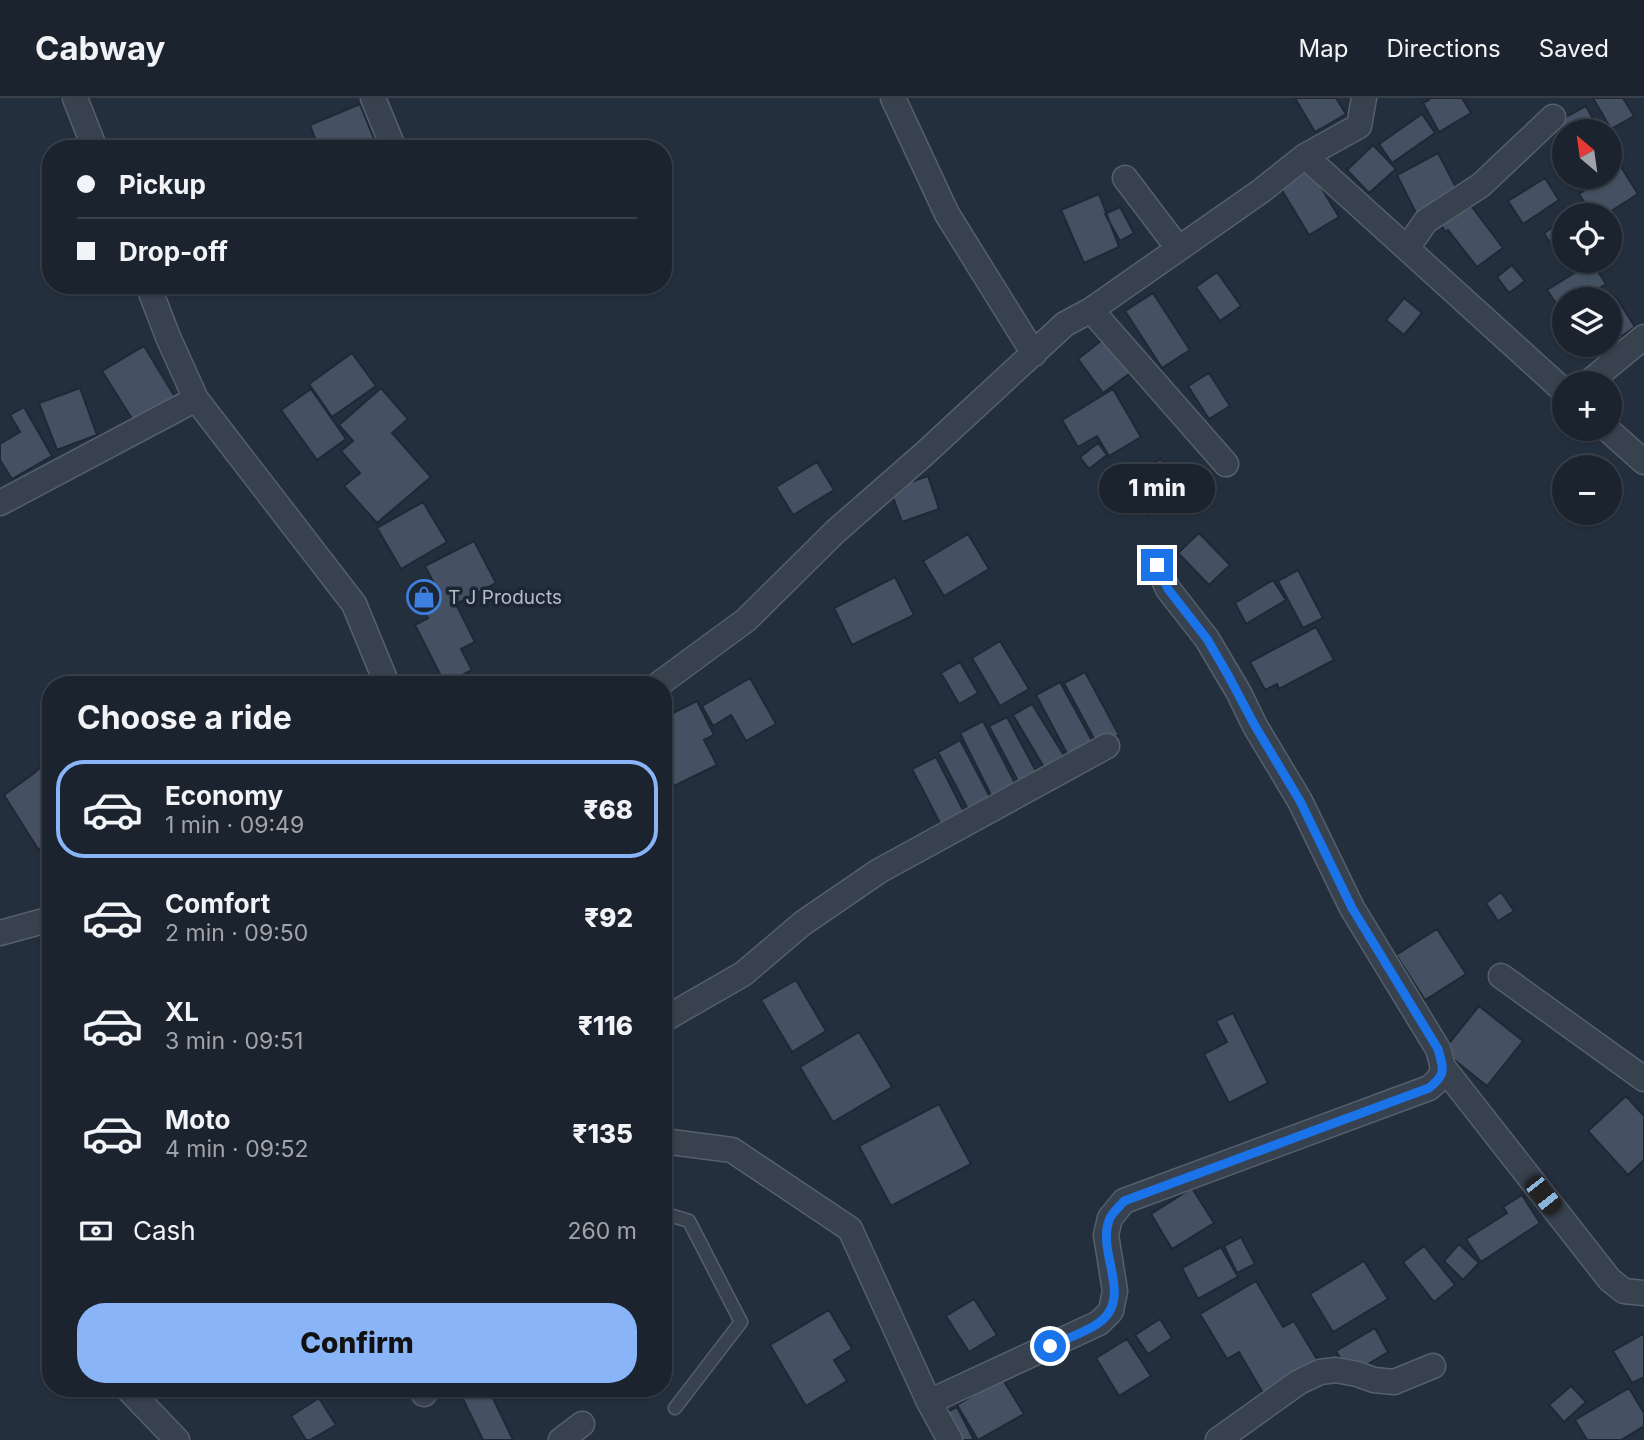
<!DOCTYPE html>
<html lang="en">
<head>
<meta charset="utf-8">
<style>
  body { margin:0; font-family:Inter,sans-serif; background:#282f3a; color:#f1f3f6; height:100vh; display:flex; flex-direction:column; font-size:26px; white-space:nowrap }
  * { box-sizing:border-box; margin:0 }
  p { font-size:23px; color:#a0a4aa }
  .icon { flex:none; width:38px; height:38px; fill:none; stroke:currentColor; stroke-width:2; stroke-linecap:round; stroke-linejoin:round }
  .map { position:relative; flex:1; overflow:hidden }
  .drawer { position:absolute; left:42px; top:578px; width:630px; height:721px; display:flex; flex-direction:column; background:#1b232e; border-radius:28px; box-shadow:0 2px 5px #0004,0 0 0 2px #39404a }
  .drawer>* { flex:none }
  .hud { position:absolute; left:42px; top:42px; width:630px; height:154px; border-radius:28px; box-shadow:0 2px 5px #0004,0 0 0 2px #39404a; display:grid; align-content:center; height:154px; padding:0 35px; background:#1b232e }
  .needle { width:46px; rotate:331deg }
  .buttons { position:absolute; left:1552px; top:21px; display:grid; gap:14px }
  .buttons a { display:grid; place-items:center; width:70px; height:70px; border-radius:50%; background:#1b232e; box-shadow:0 2px 5px #0004,0 0 0 2px #39404a; font-size:35px }
  .end { position:absolute; width:32px; height:32px; margin:-16px; border:9px solid #1a73e8; background:#fff; box-shadow:0 0 0 4px #fff }
  .from { border-radius:50% }
  .bubble { position:absolute; height:49px; border-radius:24px; background:#1b232e; box-shadow:0 2px 5px #0004,0 0 0 2px #39404a; font-size:23px; font-weight:800; line-height:49px; text-align:center }
  .car { position:absolute; width:21px; height:42px; margin:-21px -10px; border-radius:9px; box-shadow:0 0 5px 2px #0007; background:linear-gradient(#222 24%,#8ab4d8 0 40%,#222 0 76%,#8ab4d8 0 86%,#222 0) }
  .hud b { display:flex; align-items:center; gap:24px; height:66px; font-size:26px }
  .hud b+b { border-top:2px solid #39404a }
  .hud i { width:18px; height:18px; background:#f1f3f6 }
  ul { padding:0; list-style:none }
  li { display:flex; align-items:center; gap:21px; height:98px; margin:0 14px 10px; padding:0 21px; border:4px solid transparent; border-radius:28px }
  li div { flex:1 }
  li b { display:block; font-size:26px }
  li em { font-style:normal; font-weight:800 }
  li.selected { border-color:#8ab4f8 }
  li>.icon { width:63px; height:63px; stroke-width:1.5 }
  h2 { padding:0 35px; font-size:32px; line-height:84px }
  .pay { display:flex; align-items:center; gap:18px; height:77px; padding:0 35px; font-size:26px }
  .pay p { margin-inline-start:auto }
  .button { display:flex; gap:14px; margin-top:auto; padding:14px 35px }
  .button a { flex:1; height:80px; border-radius:28px; background:#8ab4f8; color:#111; font-size:28px; font-weight:800; line-height:80px; text-align:center }
  header { display:flex; align-items:center; gap:42px; box-sizing:border-box; height:98px; padding:0 35px; background:#1b232e; border-bottom:2px solid #39404a }
  header strong { font-size:33px }
  nav { display:flex; gap:38px; margin-inline-start:auto; font-size:24px }
  .map>svg:first-child { display:block }
  .building { fill:#455162; stroke:#1f2835; stroke-width:2 }
  .lines { fill:none; stroke-linecap:round; stroke-linejoin:round }
  .lane-casing { stroke:#565f6c; stroke-width:15 }
  .street-casing { stroke:#565f6c; stroke-width:27 }
  .lane { stroke:#38414e; stroke-width:12 }
  .street { stroke:#38414e; stroke-width:24 }
  .route { stroke:#1a73e8; stroke-width:9 }
  .labels { text-anchor:middle; stroke-width:7; stroke-linejoin:round; paint-order:stroke }
  .poi-label { font-size:19px; fill:#b4bcc9; stroke:#1d2633; text-anchor:start }
</style>
</head>
<body>
<header>
<strong>Cabway</strong>
<nav><a>Map</a><a>Directions</a><a>Saved</a></nav>
</header>
<div class="map">
<svg width="1644" height="1342" viewBox="0 0 1644 1342">
  <rect width="100%" height="100%" fill="#242f3e"/>
  <!-- building -->
  <path class="building" d="M1295 0H1336L1346 16 1315 34Z
    M1427 0H1462L1471 15 1439 34 1423 5 1429 2Z
    M1593 0H1623L1634 18 1611 31Z
    M360 6 377 48 370 51H319L310 27Z
    M1586 8 1595 25 1580 33H1564V35L1559 23Z
    M1422 16 1435 35 1392 65 1379 46Z
    M1373 47 1396 71 1369 95 1347 72Z
    M1438 55 1460 97 1418 119 1397 77Z
    M1621 69 1638 96 1605 117H1593L1579 96 1606 79H1610V76Z
    M1310 71 1339 119 1309 137 1280 89Z
    M1545 80 1559 102 1523 126 1508 103Z
    M1099 96 1119 149 1084 165 1061 112Z
    M1466 101 1503 150 1477 169 1448 132 1446 134 1437 123Z
    M1120 109 1134 135 1120 143 1105 116Z
    M1564 122V158L1560 161 1544 135Z
    M1592 164 1606 186 1582 201H1564V212L1562 214 1547 192Z
    M1512 167 1525 183 1509 195 1497 179Z
    M1217 174 1241 208 1220 223 1196 189Z
    M1153 195 1190 252 1162 270 1125 213Z
    M1616 199 1635 229 1610 246V203Z
    M1404 200 1422 215 1404 237 1386 222Z
    M1107 238 1133 273 1103 295 1078 261Z
    M144 248 175 299 134 324 102 273Z
    M352 255 376 288 332 319 309 286Z
    M1209 275 1230 308 1209 321 1188 288Z
    M80 290 97 337 57 352 39 305Z
    M381 290 408 321 392 335 431 379 377 425 344 388 360 375 341 353 353 343 339 327Z
    M311 291 346 341 317 362 281 312Z
    M1113 291 1141 339 1109 358 1097 338 1078 349 1062 322Z
    M24 309 52 358 12 381 0 362V346L20 334 10 317Z
    M1098 345 1107 357 1089 371 1080 359Z
    M1161 361 1182 397 1147 418 1125 382Z
    M817 364 834 392 793 417 776 389Z
    M928 378 939 411 902 424 890 391Z
    M423 404 447 444 401 471 377 430Z
    M1199 435 1230 467 1209 487 1178 455Z
    M968 436 989 471 944 498 923 463Z
    M474 443 496 485 456 506 475 544 461 551 472 572 445 586 415 527 428 520 416 497 435 487 425 468Z
    M1298 472 1323 520 1303 530 1278 483Z
    M895 479 914 517 852 547 834 510Z
    M1273 482 1286 502 1246 526 1235 505Z
    M1316 529 1334 562 1279 591 1277 586 1265 592 1250 564Z
    M1000 543 1029 591 1000 608 972 560Z
    M960 564 978 595 959 606 941 575Z
    M1085 574 1119 637 1098 648 1064 585Z
    M750 580 776 626 746 643 731 617 713 628 702 608Z
    M1060 584 1096 650 1071 663 1036 597Z
    M697 603 714 637 704 642 717 667 674 688 663 666V620Z
    M1032 606 1068 664 1048 676 1013 617Z
    M1007 619 1037 675 1019 685 989 628Z
    M983 623 1016 687 992 699 960 635Z
    M960 642 991 701 969 713 938 654Z
    M936 659 966 718 943 731 912 671Z
    M51 660V748L38 751 4 697 33 676Z
    M1501 794 1514 813 1498 823 1486 805Z
    M1437 831 1466 876 1425 902 1396 857Z
    M796 882 826 933 792 954 761 902Z
    M1479 908 1523 943 1487 988 1443 953Z
    M1233 915 1268 985 1229 1005 1204 956 1227 944 1216 923Z
    M859 934 892 989 833 1024 800 969Z
    M1626 998 1644 1018V1062L1628 1077 1588 1033Z
    M939 1006 971 1066 891 1108 859 1048Z
    M1192 1090 1214 1125 1172 1151 1151 1116Z
    M1522 1097 1540 1125 1481 1164 1466 1141 1507 1115 1503 1109Z
    M1241 1139 1255 1166 1237 1175 1224 1148Z
    M1459 1146 1479 1165 1463 1182 1444 1163Z
    M1424 1148 1455 1187 1434 1204 1403 1164Z
    M1221 1149 1238 1179 1198 1201 1182 1170Z
    M1364 1163 1388 1201 1333 1234 1310 1196Z
    M1256 1183 1283 1229 1294 1223 1318 1263 1263 1295 1239 1254 1227 1261 1200 1216Z
    M974 1201 997 1237 969 1254 946 1218Z
    M829 1212 852 1251 834 1262 847 1283 806 1308 770 1247Z
    M663 1220 671 1234 663 1239Z
    M1160 1221 1172 1240 1148 1256 1135 1237Z
    M1375 1230 1388 1254 1350 1277 1336 1253Z
    M1643 1236 1644 1238V1284L1642 1280 1632 1285 1613 1253Z
    M1127 1241 1151 1278 1119 1298 1096 1260Z
    M1002 1280 1024 1316 978 1342 957 1307Z
    M1571 1288 1586 1304 1564 1324 1549 1307Z
    M471 1290H488L513 1342H483L460 1295Z
    M1629 1290 1644 1315V1328L1621 1342H1587L1575 1322Z
    M319 1300 336 1327 310 1342H306L291 1318Z
    M957 1309 974 1342H953L941 1317Z"/>
  <g class="lines">
    <!-- lane casing -->
    <g class="lane-casing">
      <path id="lane" d="M663 1115 689 1123 741 1224 675 1310"/>
    </g>
    <!-- street casing -->
    <g class="street-casing">
      <path id="street" d="M75 0 95 51
        M373 0 394 51
        M893 0 947 116 1034 256
        M1364 0 1359 28 1305 58 1564 293
        M1125 80 1178 150
        M1407 150 1426 123 1481 87 1553 19
        M148 187 168 239 196 301 354 506 387 586
        M1091 212 1226 366
        M1588 285 1644 239
        M1607 331 1644 364
        M0 405 196 301
        M659 586 746 522 836 433 923 357 1065 226 1091 212 1261 93 1305 58
        M0 835 51 821
        M1501 878 1644 981
        M663 922 743 876 803 825 879 773 1107 648
        M1443 969 1610 1182 1624 1193 1644 1195
        M663 1043 732 1052 850 1131 929 1304 950 1342
        M127 1290 177 1342
        M424 1296 427 1290
        M929 1304 1099 1225 1111 1213 1115 1193 1106 1137 1110 1120 1124 1103 1429 990C1446 977 1444 971 1438 951L1352 810 1300 703 1255 628 1239 595 1207 541 1168 491 1157 467
        M561 1342 582 1326
        M1218 1342 1299 1284 1320 1274 1336 1272 1357 1276 1374 1282 1394 1284 1433 1268"/>
    </g>
    <!-- lane -->
    <use href="#lane" class="lane"/>
    <!-- street -->
    <use href="#street" class="street"/>
  </g>
  <g class="lines">
    <!-- route -->
    <path class="route" d="M1050 1248C1065 1241 1087 1234 1100 1224 1134 1198 1095 1153 1110 1120 1113 1114 1120 1108 1124 1103L1429 990C1446 977 1444 972 1438 951L1352 810 1300 703 1255 628 1228 577 1207 541 1168 491 1157 467"/>
  </g>
  <!-- icons -->
  <defs>
    <g id="shop-ring" transform="scale(1.75)"><circle r="9.5" fill="#1d2633" stroke="#3f7fe0" stroke-width="1.5"/><path d="M-5-2.5h2.3a2.7 3.5 0 0 1 5.4 0H5L5.5 6h-11ZM-1.5-2.5h3a1.5 2.3 0 0 0-3 0Z" fill="#3f7fe0"/></g>
  </defs>
  <g fill-rule="evenodd">
    <use href="#shop-ring" x="424" y="499"/>
  </g>
  <g class="labels">
    <!-- poi labels -->
    <g class="poi-label">
      <text x="448" y="506">T J Products</text>
    </g>
  </g>
</svg>
<div class="buttons">
<a><svg class="needle" viewBox="-14 -14 28 28"><path d="M0-13l5 13h-10z" fill="#e53935"/><path d="M0 13l5-13h-10z" fill="#a0a4aa"/></svg></a>
<a><svg class="icon" aria-label="locate" viewBox="0 0 24 24"><circle cx="12" cy="12" r="6"/><path d="M12 2v4M12 18v4M2 12h4M18 12h4"/></svg></a>
<a><svg class="icon" aria-label="layers" viewBox="0 0 24 24"><path d="M12 4l9 5-9 5-9-5zM3 14l9 5 9-5"/></svg></a>
<a>+</a>
<a>−</a>
</div>
<i class="end from" style="left:1050px;top:1248px"></i>
<i class="end" style="left:1157px;top:467px"></i>
<div class="bubble" style="left:1099px;top:366px;width:116px">1 min</div>
<i class="car" style="left:1543px;top:1097px;rotate:142deg"></i>
<div class="hud">
<b><i class="from"></i>Pickup</b>
<b><i></i>Drop-off</b>
</div>
<section class="drawer">
<h2>Choose a ride</h2>
<ul>
<li class="selected"><svg class="icon" aria-label="car" viewBox="0 0 24 24"><path d="M5 17H2v-5l4-1 3-4h7l3 4 3 1v5h-3M9 17h6M6 11h13"/><circle cx="7" cy="17" r="2"/><circle cx="17" cy="17" r="2"/></svg><div><b>Economy</b><p>1 min · 09:49</p></div><em>₹68</em></li>
<li><svg class="icon" aria-label="car" viewBox="0 0 24 24"><path d="M5 17H2v-5l4-1 3-4h7l3 4 3 1v5h-3M9 17h6M6 11h13"/><circle cx="7" cy="17" r="2"/><circle cx="17" cy="17" r="2"/></svg><div><b>Comfort</b><p>2 min · 09:50</p></div><em>₹92</em></li>
<li><svg class="icon" aria-label="car" viewBox="0 0 24 24"><path d="M5 17H2v-5l4-1 3-4h7l3 4 3 1v5h-3M9 17h6M6 11h13"/><circle cx="7" cy="17" r="2"/><circle cx="17" cy="17" r="2"/></svg><div><b>XL</b><p>3 min · 09:51</p></div><em>₹116</em></li>
<li><svg class="icon" aria-label="car" viewBox="0 0 24 24"><path d="M5 17H2v-5l4-1 3-4h7l3 4 3 1v5h-3M9 17h6M6 11h13"/><circle cx="7" cy="17" r="2"/><circle cx="17" cy="17" r="2"/></svg><div><b>Moto</b><p>4 min · 09:52</p></div><em>₹135</em></li>
</ul>
<div class="pay"><svg class="icon" aria-label="cash" viewBox="0 0 24 24"><path d="M3 7h18v10H3z"/><circle cx="12" cy="12" r="2"/></svg>Cash<p>260 m</p></div>
<div class="button"><a>Confirm</a></div>
</section>
</div>
</body>
</html>
